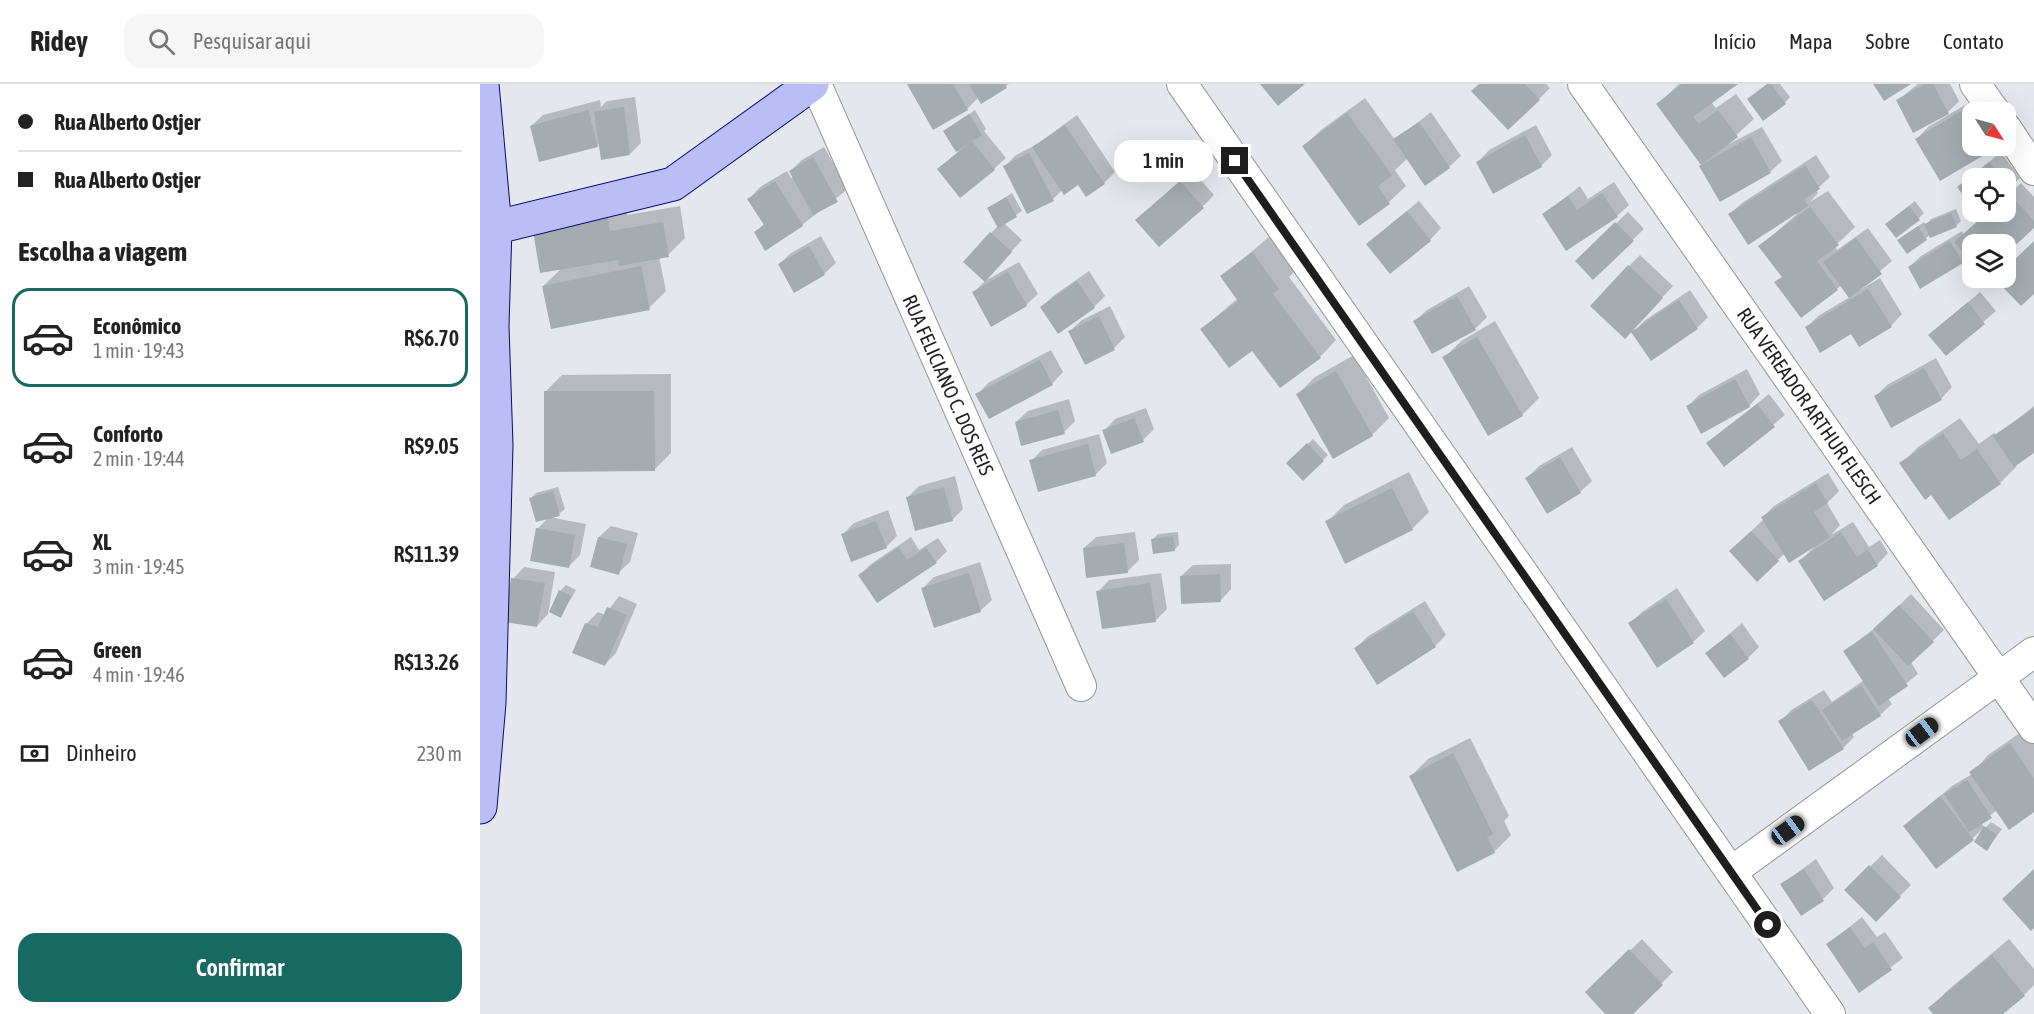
<!DOCTYPE html>
<html lang="pt">
<head>
<meta charset="utf-8">
<style>
  body { margin:0; font-family:"Asap Condensed",sans-serif; background:#f6f6f6; color:#222; height:100vh; display:flex; flex-direction:column; font-size:22px; white-space:nowrap }
  * { box-sizing:border-box; margin:0 }
  p { font-size:20px; color:#767676 }
  .icon { flex:none; width:33px; height:33px; fill:none; stroke:currentColor; stroke-width:2; stroke-linecap:round; stroke-linejoin:round }
  .map { position:relative; flex:1; overflow:hidden }
  .details { display:flex; flex-direction:column; background:#fff; width:480px }
  .details>* { flex:none }
  .top-card { display:grid; align-content:center; height:132px; padding:0 18px; background:#fff }
  .needle { width:39px; rotate:126deg }
  .tools { position:absolute; left:1482px; top:18px; display:grid; gap:12px }
  .tools a { display:grid; place-items:center; width:54px; height:54px; border-radius:12px; background:#fff; box-shadow:0 6px 24px #0002; font-size:30px }
  .end { position:absolute; width:27px; height:27px; margin:-14px; border:8px solid #1e1e1e; background:#fff; box-shadow:0 0 0 3px #fff }
  .from { border-radius:50% }
  .bubble { position:absolute; height:42px; border-radius:18px; background:#fff; box-shadow:0 6px 24px #0002; font-size:20px; font-weight:600; line-height:42px; text-align:center }
  .car { position:absolute; width:18px; height:36px; margin:-18px -9px; border-radius:8px; box-shadow:0 0 4px 2px #0007; background:linear-gradient(#222 24%,#8ab4d8 0 40%,#222 0 76%,#8ab4d8 0 86%,#222 0) }
  .top-card b { display:flex; align-items:center; gap:21px; height:57px; font-size:22px }
  .top-card b+b { border-top:2px solid #e0e0e0 }
  .top-card i { width:15px; height:15px; background:#222 }
  ul { padding:0; list-style:none }
  li { display:flex; align-items:center; gap:18px; height:99px; margin:0 12px 9px; padding:0 6px; border:3px solid transparent; border-radius:18px }
  li div { flex:1 }
  li b { display:block; font-size:22px }
  li em { font-style:normal; font-weight:600 }
  li.selected { border-color:#176a62 }
  li>.icon { width:54px; height:54px; stroke-width:1.5 }
  h2 { padding:0 18px; font-size:27px; line-height:72px }
  .pay { display:flex; align-items:center; gap:15px; height:66px; padding:0 18px; font-size:22px }
  .pay p { margin-inline-start:auto }
  .primary-button { display:flex; gap:12px; margin-top:auto; padding:12px 18px }
  .primary-button a { flex:1; height:69px; border-radius:18px; background:#176a62; color:#fff; font-size:24px; font-weight:600; line-height:69px; text-align:center }
  header { display:flex; align-items:center; gap:36px; box-sizing:border-box; height:84px; padding:0 30px; background:#fff; border-bottom:2px solid #e0e0e0 }
  header strong { font-size:28px }
  nav { display:flex; gap:33px; margin-inline-start:auto; font-size:21px }
  .search { width:420px; height:54px; background:#f6f6f6; display:flex; align-items:center; gap:15px; box-sizing:border-box; padding:0 21px; border-radius:18px; color:#767676; font-size:22px }
  main { display:flex; flex:1; min-height:0 }
  .map>svg:first-child { display:block }
  .shadow { fill:#0003 }
  .building { fill:#a4acb0 }
  .lines { fill:none; stroke-linecap:round; stroke-linejoin:round }
  .street-casing { stroke:#959595; stroke-width:32 }
  .secondary-casing { stroke:#0b0a6f; stroke-width:35 }
  .street { stroke:#fff; stroke-width:30 }
  .secondary { stroke:#babdf6; stroke-width:33 }
  .route { stroke:#1e1e1e; stroke-width:8 }
  .labels { text-anchor:middle; stroke-width:6; stroke-linejoin:round; paint-order:stroke }
  .street-label { font-size:20px; fill:#1e1e1e; stroke:#fff }
</style>
</head>
<body>
<header>
<strong>Ridey</strong>
<div class="search"><svg class="icon" aria-label="search" viewBox="0 0 24 24"><circle cx="10" cy="10" r="6"/><path d="M15 15l6 6"/></svg>Pesquisar aqui</div>
<nav><a>Início</a><a>Mapa</a><a>Sobre</a><a>Contato</a></nav>
</header>
<main>
<section class="details">
<div class="top-card">
<b><i class="from"></i>Rua Alberto Ostjer</b>
<b><i></i>Rua Alberto Ostjer</b>
</div>
<h2>Escolha a viagem</h2>
<ul>
<li class="selected"><svg class="icon" aria-label="car" viewBox="0 0 24 24"><path d="M5 17H2v-5l4-1 3-4h7l3 4 3 1v5h-3M9 17h6M6 11h13"/><circle cx="7" cy="17" r="2"/><circle cx="17" cy="17" r="2"/></svg><div><b>Econômico</b><p>1 min · 19:43</p></div><em>R$6.70</em></li>
<li><svg class="icon" aria-label="car" viewBox="0 0 24 24"><path d="M5 17H2v-5l4-1 3-4h7l3 4 3 1v5h-3M9 17h6M6 11h13"/><circle cx="7" cy="17" r="2"/><circle cx="17" cy="17" r="2"/></svg><div><b>Conforto</b><p>2 min · 19:44</p></div><em>R$9.05</em></li>
<li><svg class="icon" aria-label="car" viewBox="0 0 24 24"><path d="M5 17H2v-5l4-1 3-4h7l3 4 3 1v5h-3M9 17h6M6 11h13"/><circle cx="7" cy="17" r="2"/><circle cx="17" cy="17" r="2"/></svg><div><b>XL</b><p>3 min · 19:45</p></div><em>R$11.39</em></li>
<li><svg class="icon" aria-label="car" viewBox="0 0 24 24"><path d="M5 17H2v-5l4-1 3-4h7l3 4 3 1v5h-3M9 17h6M6 11h13"/><circle cx="7" cy="17" r="2"/><circle cx="17" cy="17" r="2"/></svg><div><b>Green</b><p>4 min · 19:46</p></div><em>R$13.26</em></li>
</ul>
<div class="pay"><svg class="icon" aria-label="cash" viewBox="0 0 24 24"><path d="M3 7h18v10H3z"/><circle cx="12" cy="12" r="2"/></svg>Dinheiro<p>230 m</p></div>
<div class="primary-button"><a>Confirmar</a></div>
</section>
<div class="map">
<svg width="1554" height="930" viewBox="0 0 1554 930">
  <rect width="100%" height="100%" fill="#e4e8ee"/>
  <!-- shadow -->
  <path class="shadow" d="M429 0H529L502 18 499 13 487 25Z
    M1001 0H1066L1070 4 1059 15Z
    M1199 0H1255L1231 18 1236 24 1256 10 1274 35 1243 63 1282 43 1302 77 1290 88 1223 81 1178 20Z
    M1287 0H1300L1310 13 1305 19Z
    M1438 0H1470L1479 17 1465 31 1418 16Z
    M1502 11 1513 28H1492V62H1516L1460 95 1437 55 1448 43Z
    M155 13 161 59 150 70 120 59 117 61 51 42 63 31 120 16 121 23 127 17Z
    M885 14 915 56 951 28 981 72 969 83 928 74 915 86 926 102 909 118 880 140 824 62 841 46Z
    M495 26 506 45 504 47 526 74 514 85H459L478 68 465 47Z
    M597 31 635 88 624 99H599L582 106 573 115 524 83 536 71 556 61Z
    M1056 41 1072 71 1061 82 998 78 1009 66Z
    M344 63 368 105 322 141 275 148 285 139 269 115 280 103 307 87 311 94 314 93 310 87 322 76Z
    M1521 68 1540 94 1526 108V94H1492V121L1479 103Z
    M1336 71 1350 93 1336 106 1338 109 1330 118 1348 107 1375 143 1355 162 1357 166 1388 144 1412 177 1379 205 1380 206 1400 194 1422 230 1411 242 1372 248 1327 243 1338 232 1370 213 1361 201 1357 205 1296 198 1303 192 1280 162 1317 130H1250L1262 119Z
    M712 86 734 111 723 122 657 136Z
    M1134 98 1149 121 1137 132 1086 165 1064 130 1100 102 1108 115Z
    M1541 99 1554 113V142L1526 168V160H1492V176L1488 171 1482 178 1429 183 1441 172 1482 147 1484 151 1509 128H1526V113Z
    M532 109 542 127 524 139 542 156 516 184 511 149 518 142 509 124Z
    M939 117 961 144 950 156 900 149Z
    M1435 117 1444 129 1439 134 1412 135Z
    M145 118 147 131 200 122 205 154 188 171 179 173 186 207 169 224 63 202 82 184 54 148Z
    M1476 125 1481 137 1476 142 1450 151 1427 168 1425 151 1444 138 1446 141 1451 135Z
    M1148 128 1164 145 1113 194 1097 177Z
    M341 152 356 179 344 190 299 180 311 169Z
    M790 152 815 187 809 193 856 256 840 273 773 265 722 245 758 214 742 193Z
    M1160 171 1193 202 1152 246 1154 248 1164 237 1210 206 1228 233 1217 244 1171 275 1151 246 1149 182Z
    M539 178 558 210 546 221 494 208 505 197Z
    M609 187 625 212 614 223H562L573 212Z
    M989 202 1007 233 995 245 953 268 935 237 947 226Z
    M1500 208 1516 227 1466 270 1450 251Z
    M630 222 645 253 634 264 590 247 602 236Z
    M1015 237 1059 314 1042 331 964 274 981 257Z
    M571 266 583 288 572 300 497 311 508 299Z
    M874 271 909 334 892 351 818 310 835 293Z
    M1456 274 1472 303 1461 315 1396 312 1407 301Z
    M1267 285 1280 310 1269 322H1208L1219 311Z
    M191 290V369L174 386 65 308 82 291Z
    M1289 310 1305 331 1245 381 1228 359Z
    M589 315 595 337 584 348 536 338 548 327Z
    M1554 322V367L1535 380 1537 382 1520 399 1452 409 1421 380 1438 363 1480 334 1499 360 1514 349 1516 352Z
    M666 324 674 345 663 356 624 347 635 335Z
    M619 350 627 379 615 391 551 377 562 366Z
    M833 355 848 371 823 395 809 379Z
    M1092 363 1112 397 1100 408 1047 394 1059 382Z
    M929 388 949 428 932 445 847 438 864 421Z
    M1348 389 1359 407 1347 419 1360 441 1351 451 1373 438 1389 463 1400 456 1408 469 1397 481 1320 477 1334 463 1305 469 1277 496 1262 456 1284 435 1283 433 1294 422Z
    M475 392 483 425 472 436 428 413 439 402Z
    M78 403 85 425 79 430 51 414 56 409Z
    M408 426 417 452 406 463 362 451 374 439Z
    M69 433 106 440 100 471 88 483 57 445Z
    M131 442 158 449 150 478 138 489 119 453Z
    M655 448 659 476 647 488 604 464 616 453Z
    M698 448 699 461 694 466 673 455 678 450Z
    M431 453 439 466 458 454 467 467 456 478 380 491 391 480Z
    M500 478 512 516 500 527 443 504 454 493Z
    M751 480V505L740 517 701 492 713 481Z
    M44 483 75 488 68 530 57 542 33 495Z
    M681 489 687 525 675 537 618 508 629 496Z
    M86 501 96 506 81 532 80 507Z
    M1197 504 1225 547 1213 558 1150 539 1162 528Z
    M1431 510 1464 546 1431 578 1438 590 1408 614 1412 620 1400 631 1372 649 1374 653 1363 664 1300 638 1311 626 1344 606 1352 618 1384 596 1365 567 1400 540Z
    M139 512 157 520 136 569 124 581 94 568 107 539 118 528 125 531Z
    M945 517 966 551 955 562 876 564 887 553Z
    M1262 539 1279 563 1268 574 1227 569Z
    M1547 644 1554 653V727L1517 726 1501 739 1505 744 1511 738 1522 745 1507 765 1503 744 1493 754 1425 742 1472 702 1492 690 1508 671Z
    M990 654 1029 732 1024 737 1031 751 1014 768 931 692 948 675Z
    M1402 771 1431 801 1396 836 1366 806Z
    M1336 775 1354 804 1343 815 1302 800Z
    M1382 833 1397 853 1405 848 1423 874 1380 907 1348 860Z
    M1162 855 1193 888 1151 930H1127L1107 908Z
    M1529 855 1554 885V901L1544 911 1521 930H1455L1450 924 1467 907Z"/>
  <!-- building -->
  <path class="building" d="M427 0H473L488 26 453 46Z
    M489 0H525L527 4 501 20Z
    M780 0H825L798 22Z
    M999 0H1045L1060 16 1028 46 991 7Z
    M1202 0H1258L1213 33 1219 40 1238 26 1258 53 1221 81 1271 53 1291 89 1240 118 1219 82 1221 81 1176 20Z
    M1287 0H1291L1306 20 1283 37 1267 15Z
    M1393 0H1431L1404 17Z
    M1445 0H1453L1469 30 1433 49 1416 16Z
    M1491 21 1495 28H1492V62L1516 64 1460 97 1435 55Z
    M144 23 150 71 121 76 114 28Z
    M108 26 118 63 59 78 50 42Z
    M867 29 912 91 898 102 910 120 879 142 822 62Z
    M489 30 502 51 476 68 463 47Z
    M939 38 970 84 945 102 913 55Z
    M585 41 625 100 606 113 598 101 584 111 552 63Z
    M1045 51 1062 83 1013 110 996 78Z
    M492 57 515 86 480 114 457 85Z
    M549 69 574 117 547 130 523 82Z
    M333 73 358 118 333 131 309 87Z
    M1509 78 1521 94H1492V123L1477 103Z
    M1325 81 1340 105 1324 115 1328 122 1268 161 1248 130Z
    M295 97 323 142 285 167 274 148 284 141 267 115Z
    M700 97 724 124 679 163 655 136Z
    M1122 109 1138 133 1086 167 1062 130 1088 112 1097 126Z
    M1529 109 1554 137V144L1526 170V160H1492V178L1474 158 1508 128H1526V112Z
    M526 113 537 133 518 144 507 124Z
    M1429 122 1440 136 1416 154 1405 140Z
    M1330 123 1359 161 1337 177 1358 206 1321 234 1294 198 1302 193 1278 162Z
    M927 127 951 157 910 190 886 160Z
    M1471 129 1477 143 1450 154 1444 140Z
    M128 134 130 147 183 138 189 173 139 182 138 176 60 189 53 147Z
    M1135 138 1154 157 1113 196 1095 177Z
    M1438 142 1447 156 1427 170 1417 156Z
    M510 148 532 168 505 198 483 178Z
    M1376 154 1402 190 1369 214 1343 178Z
    M1470 157 1483 179 1440 205 1428 183Z
    M1554 157V210L1541 222 1514 194H1526V184Z
    M329 162 345 191 314 209 298 180Z
    M772 168 799 205 793 210 841 274 800 304 772 267 749 284 720 245 758 217 740 192Z
    M1148 181 1183 214 1145 255 1110 222Z
    M161 182 170 226 71 245 62 202Z
    M528 188 547 222 511 243 492 208Z
    M597 197 615 224 578 250 560 223Z
    M1388 205 1412 243 1379 263 1371 250 1340 269 1325 243Z
    M977 212 996 246 952 270 933 237Z
    M1199 216 1218 245 1171 277 1151 248Z
    M1488 218 1505 240 1466 272 1448 251Z
    M619 232 635 266 605 281 588 247Z
    M997 253 1043 332 1008 352 962 273Z
    M560 276 573 301 509 335 495 310Z
    M1444 284 1462 316 1411 344 1394 312Z
    M856 287 893 352 853 375 816 310Z
    M1255 295 1270 323 1221 350 1206 322Z
    M64 307H174L175 387 64 388Z
    M1277 320 1295 343 1244 383 1226 359Z
    M1554 324V369L1534 383 1513 352Z
    M578 326 585 350 541 362 535 338Z
    M654 334 664 358 631 370 622 346Z
    M1463 349 1481 376 1497 365 1521 400 1469 436 1451 411 1445 416 1419 379Z
    M827 359 844 377 823 397 806 379Z
    M608 360 616 392 558 408 549 376Z
    M1080 373 1101 409 1067 430 1045 394Z
    M1336 399 1348 419 1334 428 1350 453 1309 479 1281 433Z
    M464 403 473 437 435 447 426 413Z
    M912 404 933 446 865 480 845 437Z
    M73 407 80 432 56 438 49 414Z
    M396 437 407 464 371 478 361 450Z
    M56 444 95 451 89 484 50 477Z
    M1271 447 1299 477 1277 498 1249 467Z
    M1361 448 1377 473 1388 466 1398 482 1344 517 1318 477Z
    M693 452 695 467 673 470 671 455Z
    M118 453 147 460 139 491 110 483Z
    M644 459 648 489 606 494 603 464Z
    M419 463 427 476 446 464 457 479 397 519 378 491Z
    M489 489 501 528 454 544 441 504Z
    M740 490 741 518 701 520 700 492Z
    M31 494 65 499 57 543 24 538Z
    M670 499 676 538 622 545 616 507Z
    M79 506 91 512 81 534 69 528Z
    M1186 515 1214 559 1177 584 1148 539Z
    M1419 521 1454 558 1428 582 1393 545Z
    M127 523 147 531 125 582 92 569 105 539 118 543Z
    M933 527 956 563 897 601 874 564Z
    M1392 548 1428 602 1399 622 1363 567Z
    M1250 550 1269 575 1244 594 1225 569Z
    M1381 601 1401 632 1362 657 1342 626Z
    M1332 616 1364 665 1329 687 1298 637Z
    M1530 659 1554 695V728L1529 746 1489 688Z
    M973 669 1013 750 1007 753 1015 769 977 788 929 692Z
    M1487 696 1512 734 1489 748 1464 710Z
    M1460 712 1494 756 1456 785 1423 742Z
    M1504 742 1517 751 1507 767 1494 758Z
    M1389 781 1421 813 1396 838 1364 806Z
    M1324 785 1344 817 1321 832 1300 800Z
    M1554 785V844L1551 847 1522 815Z
    M1370 843 1385 864 1393 858 1412 886 1379 909 1346 860Z
    M1149 865 1183 901 1153 930H1125L1105 908Z
    M1512 871 1545 912 1523 930H1453L1448 924Z"/>
  <g class="lines">
    <!-- street casing -->
    <g class="street-casing">
      <path id="street" d="M336 0 601 602
        M702 0 1350 930
        M1103 0 1554 644
        M1495 0 1515 28
        M1526 44 1554 86
        M1251 788 1554 568"/>
    </g>
    <!-- secondary casing -->
    <g class="secondary-casing">
      <path id="secondary" d="M0 147 193 100 332 0
        M0 723 9 619 16 361 12 242 15 144 2 0"/>
    </g>
    <!-- street -->
    <use href="#street" class="street"/>
    <!-- secondary -->
    <use href="#secondary" class="secondary"/>
  </g>
  <g class="lines">
    <!-- route -->
    <path class="route" d="M755 77 1288 841"/>
  </g>
  <g class="labels">
    <!-- street labels -->
    <g class="street-label">
      <text transform="translate(468 301) rotate(66)" y="7">RUA FELICIANO C. DOS REIS</text>
      <text transform="translate(1329 322) rotate(55)" y="7">RUA VEREADOR ARTHUR FLESCH</text>
    </g>
  </g>
</svg>
<div class="tools">
<a><svg class="needle" viewBox="-14 -14 28 28"><path d="M0-13l5 13h-10z" fill="#e53935"/><path d="M0 13l5-13h-10z" fill="#767676"/></svg></a>
<a><svg class="icon" aria-label="locate" viewBox="0 0 24 24"><circle cx="12" cy="12" r="6"/><path d="M12 2v4M12 18v4M2 12h4M18 12h4"/></svg></a>
<a><svg class="icon" aria-label="layers" viewBox="0 0 24 24"><path d="M12 4l9 5-9 5-9-5zM3 14l9 5 9-5"/></svg></a>
</div>
<i class="end from" style="left:1288px;top:841px"></i>
<i class="end" style="left:755px;top:77px"></i>
<div class="bubble" style="left:634px;top:56px;width:99px">1 min</div>
<i class="car" style="left:1442px;top:648px;rotate:53deg"></i>
<i class="car" style="left:1308px;top:746px;rotate:54deg"></i>
</div>
</main>
</body>
</html>
